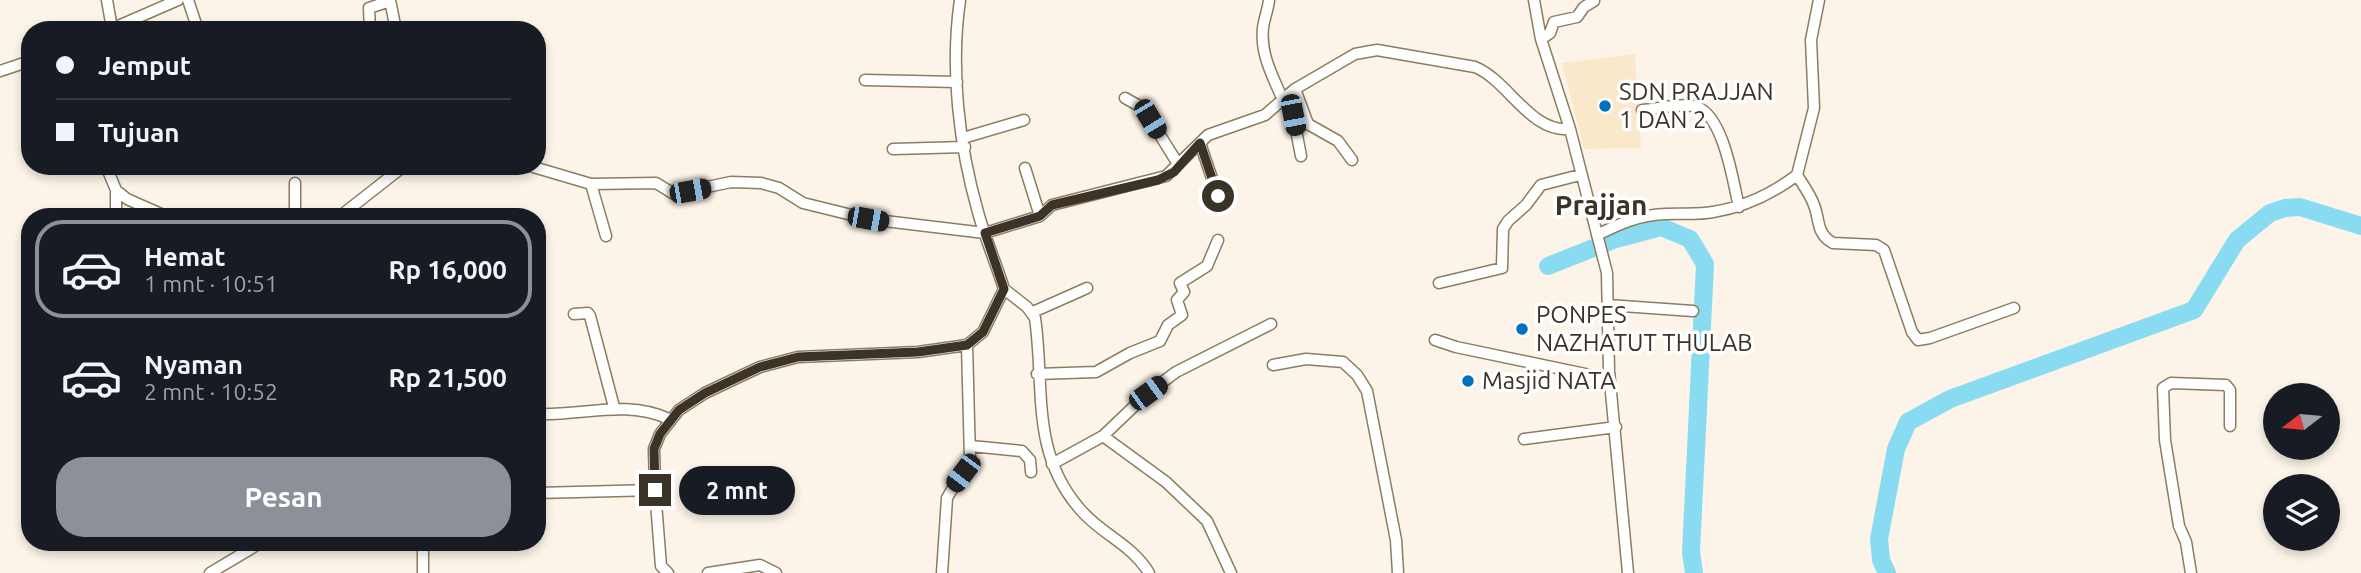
<!DOCTYPE html>
<html lang="id">
<head>
<meta charset="utf-8">
<style>
  body { margin:0; font-family:Ubuntu,sans-serif; background:#242831; color:#f1f3f6; height:100vh; display:flex; flex-direction:column; font-size:26px; white-space:nowrap }
  * { box-sizing:border-box; margin:0 }
  p { font-size:23px; color:#9ea1a6 }
  .icon { flex:none; width:38px; height:38px; fill:none; stroke:currentColor; stroke-width:2; stroke-linecap:round; stroke-linejoin:round }
  .map { position:relative; flex:1; overflow:hidden }
  .details { position:absolute; left:21px; top:208px; width:525px; height:343px; display:flex; flex-direction:column; background:#171b24; border-radius:28px; box-shadow:0 4px 10px #0003 }
  .details>* { flex:none }
  .banner { position:absolute; left:21px; top:21px; width:525px; height:154px; border-radius:28px; box-shadow:0 4px 10px #0003; display:grid; align-content:center; height:154px; padding:0 35px; background:#171b24 }
  .needle { width:46px; rotate:254deg }
  .controls { position:absolute; left:2263px; top:383px; display:grid; gap:14px }
  .controls a { display:grid; place-items:center; width:77px; height:77px; border-radius:50%; background:#171b24; box-shadow:0 4px 10px #0003; font-size:35px }
  .end { position:absolute; width:32px; height:32px; margin:-16px; border:9px solid #3b3327; background:#fff; box-shadow:0 0 0 4px #fff }
  .from { border-radius:50% }
  .bubble { position:absolute; height:49px; border-radius:24px; background:#171b24; box-shadow:0 4px 10px #0003; font-size:23px; font-weight:600; line-height:49px; text-align:center }
  .car { position:absolute; width:21px; height:42px; margin:-21px -10px; border-radius:9px; box-shadow:0 0 5px 2px #0007; background:linear-gradient(#222 24%,#8ab4d8 0 40%,#222 0 76%,#8ab4d8 0 86%,#222 0) }
  .banner b { display:flex; align-items:center; gap:24px; height:66px; font-size:26px }
  .banner b+b { border-top:2px solid #363941 }
  .banner i { width:18px; height:18px; background:#f1f3f6 }
  ul { padding:12px 0 0; list-style:none }
  li { display:flex; align-items:center; gap:21px; height:98px; margin:0 14px 10px; padding:0 21px; border:4px solid transparent; border-radius:28px }
  li div { flex:1 }
  li b { display:block; font-size:26px }
  li em { font-style:normal; font-weight:600 }
  li.selected { border-color:#8c9099 }
  li>.icon { width:63px; height:63px; stroke-width:1.5 }
  .action { display:flex; gap:14px; margin-top:auto; padding:14px 35px }
  .action a { flex:1; height:80px; border-radius:28px; background:#8c9099; color:#fff; font-size:28px; font-weight:600; line-height:80px; text-align:center }
  .map>svg:first-child { display:block }
  .built { fill:#fbe7ca }
  .lines { fill:none; stroke-linecap:round; stroke-linejoin:round }
  .river { stroke:#89dbf2; stroke-width:18 }
  .minor-casing { stroke:#8e7b60; stroke-width:13 }
  .minor { stroke:#fff; stroke-width:10 }
  .route { stroke:#3b3327; stroke-width:9 }
  .poi-dot { fill:#0071bc; stroke:#fff; stroke-width:2.5 }
  .labels { text-anchor:middle; stroke-width:7; stroke-linejoin:round; paint-order:stroke }
  .poi-label { font-size:24px; fill:#3b3327; stroke:#fff; text-anchor:start }
  .quarter-label { font-size:28px; font-weight:bold; fill:#3b3327; stroke:#fff }
</style>
</head>
<body>
<div class="map">
<svg width="2361" height="573" viewBox="0 0 2361 573">
  <rect width="100%" height="100%" fill="#fcf4e8"/>
  <!-- built -->
  <path class="built" d="M1635 54 1641 148 1584 149 1562 63Z"/>
  <g class="lines">
    <!-- river -->
    <path class="river" d="M1548 266 1616 239 1661 227 1690 239 1705 264 1691 552 1694 573
      M1887 573 1881 560 1879 539 1896 449 1908 422 1950 399 2194 310 2237 240 2270 213 2285 208 2300 207 2361 226"/>
    <!-- minor casing -->
    <g class="minor-casing">
      <path id="minor" d="M107 0 112 29
        M188 0 198 30
        M390 0 396 30
        M1269 0C1268 10 1264 19 1263 28 1260 54 1273 77 1283 100
        M1534 0 1541 39 1570 129 1607 273 1609 371 1628 573
        M109 30 178 0
        M370 30 369 8 390 1
        M1541 39 1550 33 1554 22 1577 17 1584 7 1594 1
        M0 71 30 61
        M865 80 957 82
        M1295 89 1308 124 1338 141 1352 160
        M1289 94 1301 156
        M1125 98 1143 108 1178 164
        M1642 110C1658 109 1683 102 1697 107 1724 117 1733 182 1739 207
        M963 138 1024 120
        M1200 143 1218 196
        M893 149 965 147
        M106 166 116 190V217
        M530 166 591 184 656 183 674 194 731 182 761 183 779 188 803 203 868 219 985 233 1040 216 1052 205 1166 176 1208 135 1265 115 1295 89 1355 54 1377 50 1475 67C1509 81 1530 133 1570 129
        M1025 168 1040 216
        M1797 175C1803 185 1810 194 1814 205 1820 220 1816 234 1833 243L1876 245 1884 250 1912 332 1918 340 1930 338 2014 308
        M295 183V217
        M591 184 606 236
        M116 190 127 199 168 217
        M339 217 404 166
        M1597 235C1619 224 1639 215 1664 214 1680 213 1697 215 1713 212 1745 207 1772 194 1797 175L1814 108 1811 40 1819 0
        M1439 283 1502 268 1503 229 1508 221 1526 205 1541 185 1580 175
        M1004 289 1027 307 1035 318C1045 386 1030 451 1079 508 1100 534 1132 544 1149 573
        M1608 305 1693 311
        M1033 312 1087 288
        M574 314 588 313 590 316 614 407
        M1435 340 1456 347 1609 379
        M1273 365 1306 359 1343 362 1357 375 1367 391 1396 540 1398 573
        M1037 374 1096 372 1130 353 1160 341 1168 325 1182 315 1177 300 1184 292 1180 283 1207 266 1218 240
        M537 414C583 416 626 399 669 419
        M1103 436 1166 482 1207 521 1231 573
        M1524 439 1616 427
        M971 446 1022 451 1030 460 1031 472
        M1052 464 1103 436 1148 393 1176 372 1271 324
        M655 490 661 566 668 573
        M537 493 655 490 654 449 660 434 679 410 705 393 760 367 798 357 918 352 967 345 983 332 1004 289C996 263 985 238 978 212 959 146 950 69 960 0
        M423 542V573
        M210 573 262 542
        M708 573 760 565 776 573
        M942 573 947 498 970 459 967 345
        M2191 573 2186 542 2179 526 2165 440 2163 388 2171 383 2226 385 2230 390V426"/>
    </g>
    <!-- minor -->
    <use href="#minor" class="minor"/>
  </g>
  <g class="lines">
    <!-- route -->
    <path class="route" d="M655 490 654 449 660 434 679 410 705 393 760 367 798 357 918 352 967 345 983 332 1004 289 985 233 1040 216 1052 205 1158 180 1174 172 1200 143 1218 196"/>
  </g>
  <!-- markers -->
  <g class="poi-dot">
    <circle cx="1605" cy="106" r="7"/>
    <circle cx="1522" cy="329" r="7"/>
    <circle cx="1468" cy="381" r="7"/>
  </g>
  <g class="labels">
    <!-- poi labels -->
    <g class="poi-label">
      <text x="1619" y="100">SDN PRAJJAN<tspan x="1619" dy="28">1 DAN 2</tspan></text>
      <text x="1536" y="323">PONPES<tspan x="1536" dy="28">NAZHATUT THULAB</tspan></text>
      <text x="1482" y="389">Masjid NATA</text>
    </g>
    <!-- quarter labels -->
    <g class="quarter-label">
      <text x="1601" y="215">Prajjan</text>
    </g>
  </g>
</svg>
<div class="controls">
<a><svg class="needle" viewBox="-14 -14 28 28"><path d="M0-13l5 13h-10z" fill="#e53935"/><path d="M0 13l5-13h-10z" fill="#9ea1a6"/></svg></a>
<a><svg class="icon" aria-label="layers" viewBox="0 0 24 24"><path d="M12 4l9 5-9 5-9-5zM3 14l9 5 9-5"/></svg></a>
</div>
<i class="end from" style="left:1218px;top:196px"></i>
<i class="end" style="left:655px;top:490px"></i>
<div class="bubble" style="left:679px;top:466px;width:116px">2 mnt</div>
<i class="car" style="left:1293px;top:115px;rotate:169deg"></i>
<i class="car" style="left:1150px;top:119px;rotate:149deg"></i>
<i class="car" style="left:690px;top:191px;rotate:80deg"></i>
<i class="car" style="left:868px;top:219px;rotate:100deg"></i>
<i class="car" style="left:1148px;top:393px;rotate:54deg"></i>
<i class="car" style="left:963px;top:473px;rotate:217deg"></i>
<div class="banner">
<b><i class="from"></i>Jemput</b>
<b><i></i>Tujuan</b>
</div>
<section class="details">
<ul>
<li class="selected"><svg class="icon" aria-label="car" viewBox="0 0 24 24"><path d="M5 17H2v-5l4-1 3-4h7l3 4 3 1v5h-3M9 17h6M6 11h13"/><circle cx="7" cy="17" r="2"/><circle cx="17" cy="17" r="2"/></svg><div><b>Hemat</b><p>1 mnt · 10:51</p></div><em>Rp 16,000</em></li>
<li><svg class="icon" aria-label="car" viewBox="0 0 24 24"><path d="M5 17H2v-5l4-1 3-4h7l3 4 3 1v5h-3M9 17h6M6 11h13"/><circle cx="7" cy="17" r="2"/><circle cx="17" cy="17" r="2"/></svg><div><b>Nyaman</b><p>2 mnt · 10:52</p></div><em>Rp 21,500</em></li>
</ul>
<div class="action"><a>Pesan</a></div>
</section>
</div>
</body>
</html>
